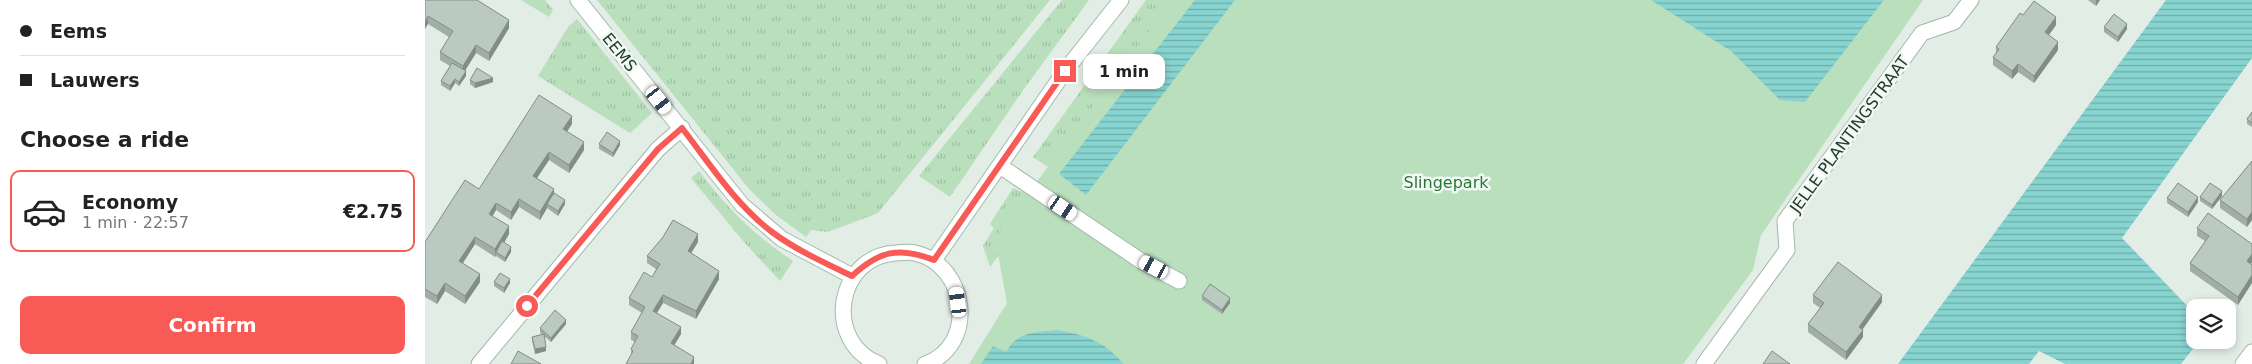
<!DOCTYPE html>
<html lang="en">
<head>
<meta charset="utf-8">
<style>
  body { margin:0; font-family:"DejaVu Sans",sans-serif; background:#f6f6f6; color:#222; height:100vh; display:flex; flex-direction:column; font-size:19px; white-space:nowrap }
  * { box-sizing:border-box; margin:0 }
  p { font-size:16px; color:#767676 }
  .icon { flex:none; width:28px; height:28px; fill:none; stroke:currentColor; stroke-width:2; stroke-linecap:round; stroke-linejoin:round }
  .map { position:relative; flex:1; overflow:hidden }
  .sheet { display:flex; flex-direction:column; background:#fff; width:425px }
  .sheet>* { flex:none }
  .hud { display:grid; align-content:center; height:110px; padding:0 20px; background:#fff }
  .fabs { position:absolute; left:1761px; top:299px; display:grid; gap:10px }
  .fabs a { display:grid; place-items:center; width:50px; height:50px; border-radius:10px; background:#fff; box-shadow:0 2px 8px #0003; font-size:25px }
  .end { position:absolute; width:22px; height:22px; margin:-11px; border:6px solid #f85a55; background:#fff; box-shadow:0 0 0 2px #fff }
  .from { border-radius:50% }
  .bubble { position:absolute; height:35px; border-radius:10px; background:#fff; box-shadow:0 2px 8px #0003; font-size:16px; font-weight:700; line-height:35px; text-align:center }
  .car { position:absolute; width:15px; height:30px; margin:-15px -8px; border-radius:6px; box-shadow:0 0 4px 1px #0007; background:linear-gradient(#fff 24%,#345 0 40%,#fff 0 76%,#345 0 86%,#fff 0) }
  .hud b { display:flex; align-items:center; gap:18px; height:48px; font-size:19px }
  .hud b+b { border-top:1px solid #e0e0e0 }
  .hud i { width:12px; height:12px; background:#222 }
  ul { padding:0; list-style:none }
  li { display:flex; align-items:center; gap:15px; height:82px; margin:0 10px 8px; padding:0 10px; border:2px solid transparent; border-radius:10px }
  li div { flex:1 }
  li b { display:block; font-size:19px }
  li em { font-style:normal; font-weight:700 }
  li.selected { border-color:#f85a55 }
  li>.icon { width:45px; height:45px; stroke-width:1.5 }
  h2 { padding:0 20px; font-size:22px; line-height:60px }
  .cta { display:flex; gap:10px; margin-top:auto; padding:10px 20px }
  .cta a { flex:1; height:58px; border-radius:10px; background:#f85a55; color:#fff; font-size:20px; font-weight:700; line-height:58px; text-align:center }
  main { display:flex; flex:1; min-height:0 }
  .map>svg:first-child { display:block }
  .grass { fill:url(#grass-tufts) }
  .green { fill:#b9dfbc }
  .water { fill:url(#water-rules) }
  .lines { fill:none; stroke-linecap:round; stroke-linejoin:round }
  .lane-casing { stroke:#a4b5ab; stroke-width:17 }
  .street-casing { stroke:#a4b5ab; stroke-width:17 }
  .secondary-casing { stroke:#a2bcae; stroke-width:17 }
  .lane { stroke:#fff; stroke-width:15 }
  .street { stroke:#fff; stroke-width:15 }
  .secondary { stroke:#fff; stroke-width:15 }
  .wall { fill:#a0aea5 }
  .shaded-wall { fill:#828d86 }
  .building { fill:#bacac0; stroke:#828d86 }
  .route { stroke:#f85a55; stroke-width:6 }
  .labels { text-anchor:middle; stroke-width:5; stroke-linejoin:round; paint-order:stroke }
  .street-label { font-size:16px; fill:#213e30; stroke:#f2f9f4 }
  .park-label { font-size:16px; fill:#297737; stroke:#f2f9f4 }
</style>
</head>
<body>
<main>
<section class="sheet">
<div class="hud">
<b><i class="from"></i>Eems</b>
<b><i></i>Lauwers</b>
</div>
<h2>Choose a ride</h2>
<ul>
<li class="selected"><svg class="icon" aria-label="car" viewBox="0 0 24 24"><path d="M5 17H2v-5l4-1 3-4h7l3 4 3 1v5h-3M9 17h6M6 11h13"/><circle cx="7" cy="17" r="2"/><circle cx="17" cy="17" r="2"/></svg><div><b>Economy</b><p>1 min · 22:57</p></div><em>€2.75</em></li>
</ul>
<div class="cta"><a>Confirm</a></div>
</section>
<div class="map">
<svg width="1827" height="364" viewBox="0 0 1827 364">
  <defs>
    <pattern id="grass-tufts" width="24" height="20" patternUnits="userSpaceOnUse" patternTransform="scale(1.25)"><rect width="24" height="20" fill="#b9dfbc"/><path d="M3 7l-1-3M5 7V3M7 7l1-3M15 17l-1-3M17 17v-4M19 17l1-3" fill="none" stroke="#9fc0a2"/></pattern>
    <pattern id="water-rules" width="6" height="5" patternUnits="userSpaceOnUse" patternTransform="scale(1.25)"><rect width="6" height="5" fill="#87d4d0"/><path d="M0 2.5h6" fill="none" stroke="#6eada9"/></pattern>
  </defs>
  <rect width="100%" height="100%" fill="#e2ede5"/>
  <!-- grass -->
  <path class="grass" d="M96 0H120L128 10 124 17Z
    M172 0H625L453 213 403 232 386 230 381 237 351 215 325 190Z
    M637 0H664L596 93 525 197 494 176Z
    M721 0H770L634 174 608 157Z
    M152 19 227 113 205 133 113 76 143 27Z
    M274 171C301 207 330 236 368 261L355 281 319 242 266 178Z
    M588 188 615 199 565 267 558 246 569 228 565 224Z"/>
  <!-- green -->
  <path class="green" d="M747 0H1498L1336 235 1328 270 1258 364H544L582 303 570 238Z"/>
  <!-- water -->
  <path class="water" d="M770 0H810L661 195 634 174Z
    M1226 0H1459L1380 102 1355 100 1306 51Z
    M1741 0H1827V58L1697 238 1770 314V340H1775L1756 364H1640L1614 351 1604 364H1473Z
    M631 330C657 334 681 341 698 364H556L568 346 581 352C593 331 609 333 631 330Z"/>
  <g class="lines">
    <!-- lane casing -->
    <g class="lane-casing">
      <path id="lane" d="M575 166 716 261 754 281"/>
    </g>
    <!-- street casing -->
    <g class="street-casing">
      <path id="street" d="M54 364 233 149 257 128
        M1279 364 1362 250 1360 221 1497 33 1529 22 1546 0
        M1818 364 1827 352"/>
    </g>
    <!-- secondary casing -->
    <g class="secondary-casing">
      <path id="secondary" d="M153 0 317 205 357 239 427 276
        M509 260 640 71 696 0
        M454 364C398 342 411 256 471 253 477 253 485 251 490 253 543 265 553 346 500 364"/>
    </g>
    <!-- lane -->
    <use href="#lane" class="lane"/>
    <!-- street -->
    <use href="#street" class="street"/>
    <!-- secondary -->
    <use href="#secondary" class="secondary"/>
  </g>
  <!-- wall -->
  <path class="wall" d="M0 0 84 28 64 61 51 53 40 70 41 76 34 86 30 83 25 91 16 85V81L25 66 15 60V52L24 37 3 24Z
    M1663 0H1675L1671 6Z
    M1598 15 1631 25 1624 35 1633 50 1609 83 1593 72 1587 79 1568 65V57L1571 54V47Z
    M1679 27 1702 29 1693 42 1679 32Z
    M45 80 68 82 50 88 45 84Z
    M1827 112V127L1822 124V119Z
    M147 124 142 132 159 150 144 173 124 160 112 178 129 193 140 204 133 216 122 208 115 220 94 207 86 220 71 210 68 216 84 234 79 243 86 252 80 262 71 256 70 257 50 244 38 263 55 282 40 304 20 291 12 304 0 297V242L54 189Z
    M174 144 195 145 188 157 174 149Z
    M1827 161 1822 227 1795 208V200Z
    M1797 196 1787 209 1775 201V197Z
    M1742 198 1773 202 1763 217 1742 203Z
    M1772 228 1827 244V262L1813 305 1765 271V263L1780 241 1772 236Z
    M273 242 266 253 294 279 271 319 238 303 232 313 256 334 249 345 269 364 206 356V349L210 342 206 340V332L217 313 204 305V298L227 277 231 269 222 263V256Z
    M69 282 85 283 79 293 69 286Z
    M1388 295 1457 302 1438 329V337L1421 360 1383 332V324L1395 308 1388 303Z
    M777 296 805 303 797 314 777 300Z
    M141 324 126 342 119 336 121 351 110 354 107 341V337L117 334 115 333V328Z"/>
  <!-- shaded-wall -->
  <path class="shaded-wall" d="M1671 0H1675L1671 6Z
    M3 16V24L0 29V22Z
    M1631 17V25L1620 40V32Z
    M84 20V28L64 61V53Z
    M1702 24V29L1693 42V37Z
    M1633 42V50L1609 83V76Z
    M51 45V53L38 74V66Z
    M1593 64V72L1587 79V71Z
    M41 71V76L34 86V82Z
    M68 78V82L50 88V83Z
    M30 79V83L25 91V86Z
    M147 116V124L138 137V129Z
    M195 141V145L188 157V153Z
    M159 142V150L144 173V165Z
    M124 152V160L108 184V176Z
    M129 189V197L122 204V208L115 220V212Z
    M1797 191V196L1787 209V205Z
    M1773 197V202L1763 217V212Z
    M94 199V207L86 220V212Z
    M140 200V204L133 216V211Z
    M71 203V210L64 221V214Z
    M1827 212V220L1822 227V219Z
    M84 226V234L73 253 71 252 70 257V249Z
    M273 234V242L263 258V251Z
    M50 237V244L34 269V261Z
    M86 247V252L80 262V258Z
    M1827 254V262L1822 269V261Z
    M294 271V279L271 319V311Z
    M55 274V282L40 304V296Z
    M1827 275V283L1813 305V297Z
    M85 279V283L79 293V288Z
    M20 283V291L12 304V296Z
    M238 295V303L228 319V311Z
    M1457 295V302L1434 334V327Z
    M805 298V303L797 314V310Z
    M141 320V324L126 342V338Z
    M256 327V334L246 351V343Z
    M1438 330V337L1421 360V352Z
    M121 347V351L110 354V349Z
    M269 357V364H266Z"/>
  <!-- building -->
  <path class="building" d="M0 0H52L84 20 64 53 51 45 38 66 15 52 28 31 3 16 0 22Z
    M1609 1 1631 17 1620 32 1633 42 1609 76 1593 64 1587 71 1568 57 1574 49 1571 47 1595 13 1598 15Z
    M1689 14 1702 24 1693 37 1679 27Z
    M27 63 41 71 34 82 30 79 25 86 16 81Z
    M52 68 68 78 50 83 45 80Z
    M114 95 147 116 138 129 159 142 144 165 124 152 108 176 129 189 115 212 94 199 86 212 71 203 64 214 84 226 70 249 50 237 34 261 55 274 40 296 20 283 12 296 0 289V242L40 180 54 189Z
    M1827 112V123L1822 119Z
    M182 132 195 141 188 153 174 144Z
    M1827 161V212L1822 219 1795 200Z
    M1753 183 1773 197 1763 212 1742 198Z
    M1785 183 1797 191 1787 205 1775 197Z
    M129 193 140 200 133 211 122 204Z
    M1783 213 1827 244V254L1822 261 1827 265V275L1813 297 1765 263 1784 236 1772 228Z
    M248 220 273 234 263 251 294 271 271 311 238 295 228 311 256 327 246 343 269 357 266 364H201L208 351 206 349 213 336 206 332 220 307 204 298 219 272 227 277 235 264 222 256 238 237Z
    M77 241 86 247 80 258 71 252Z
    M1413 262 1457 295 1434 327 1438 330 1421 352 1383 324 1399 303 1388 295Z
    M75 273 85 279 79 288 69 282Z
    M785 284 805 298 797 310 777 296Z
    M130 310 141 320 126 338 115 328Z
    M119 334 121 347 110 349 107 337Z
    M93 351 116 364H86Z
    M1347 351 1365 364H1338Z"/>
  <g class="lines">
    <!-- route -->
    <path class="route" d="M102 306 233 149 257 128C285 164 310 204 347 232 371 250 400 263 427 276 454 251 474 246 509 260L640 71"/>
  </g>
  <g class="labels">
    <!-- street labels -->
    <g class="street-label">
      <text transform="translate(195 52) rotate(51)" y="6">EEMS</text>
      <text transform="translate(1424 134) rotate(-54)" y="6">JELLE PLANTINGSTRAAT</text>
    </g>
    <!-- park labels -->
    <g class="park-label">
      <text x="1021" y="188">Slingepark</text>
    </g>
  </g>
</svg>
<div class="fabs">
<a><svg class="icon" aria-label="layers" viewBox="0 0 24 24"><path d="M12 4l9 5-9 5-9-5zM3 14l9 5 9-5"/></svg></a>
</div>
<i class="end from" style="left:102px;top:306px"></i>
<i class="end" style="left:640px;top:71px"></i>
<div class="bubble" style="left:658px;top:54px;width:82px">1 min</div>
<i class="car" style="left:234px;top:100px;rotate:141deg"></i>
<i class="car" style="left:638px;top:208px;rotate:124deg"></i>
<i class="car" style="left:729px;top:267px;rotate:298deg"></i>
<i class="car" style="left:533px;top:302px;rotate:353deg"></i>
</div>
</main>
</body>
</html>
